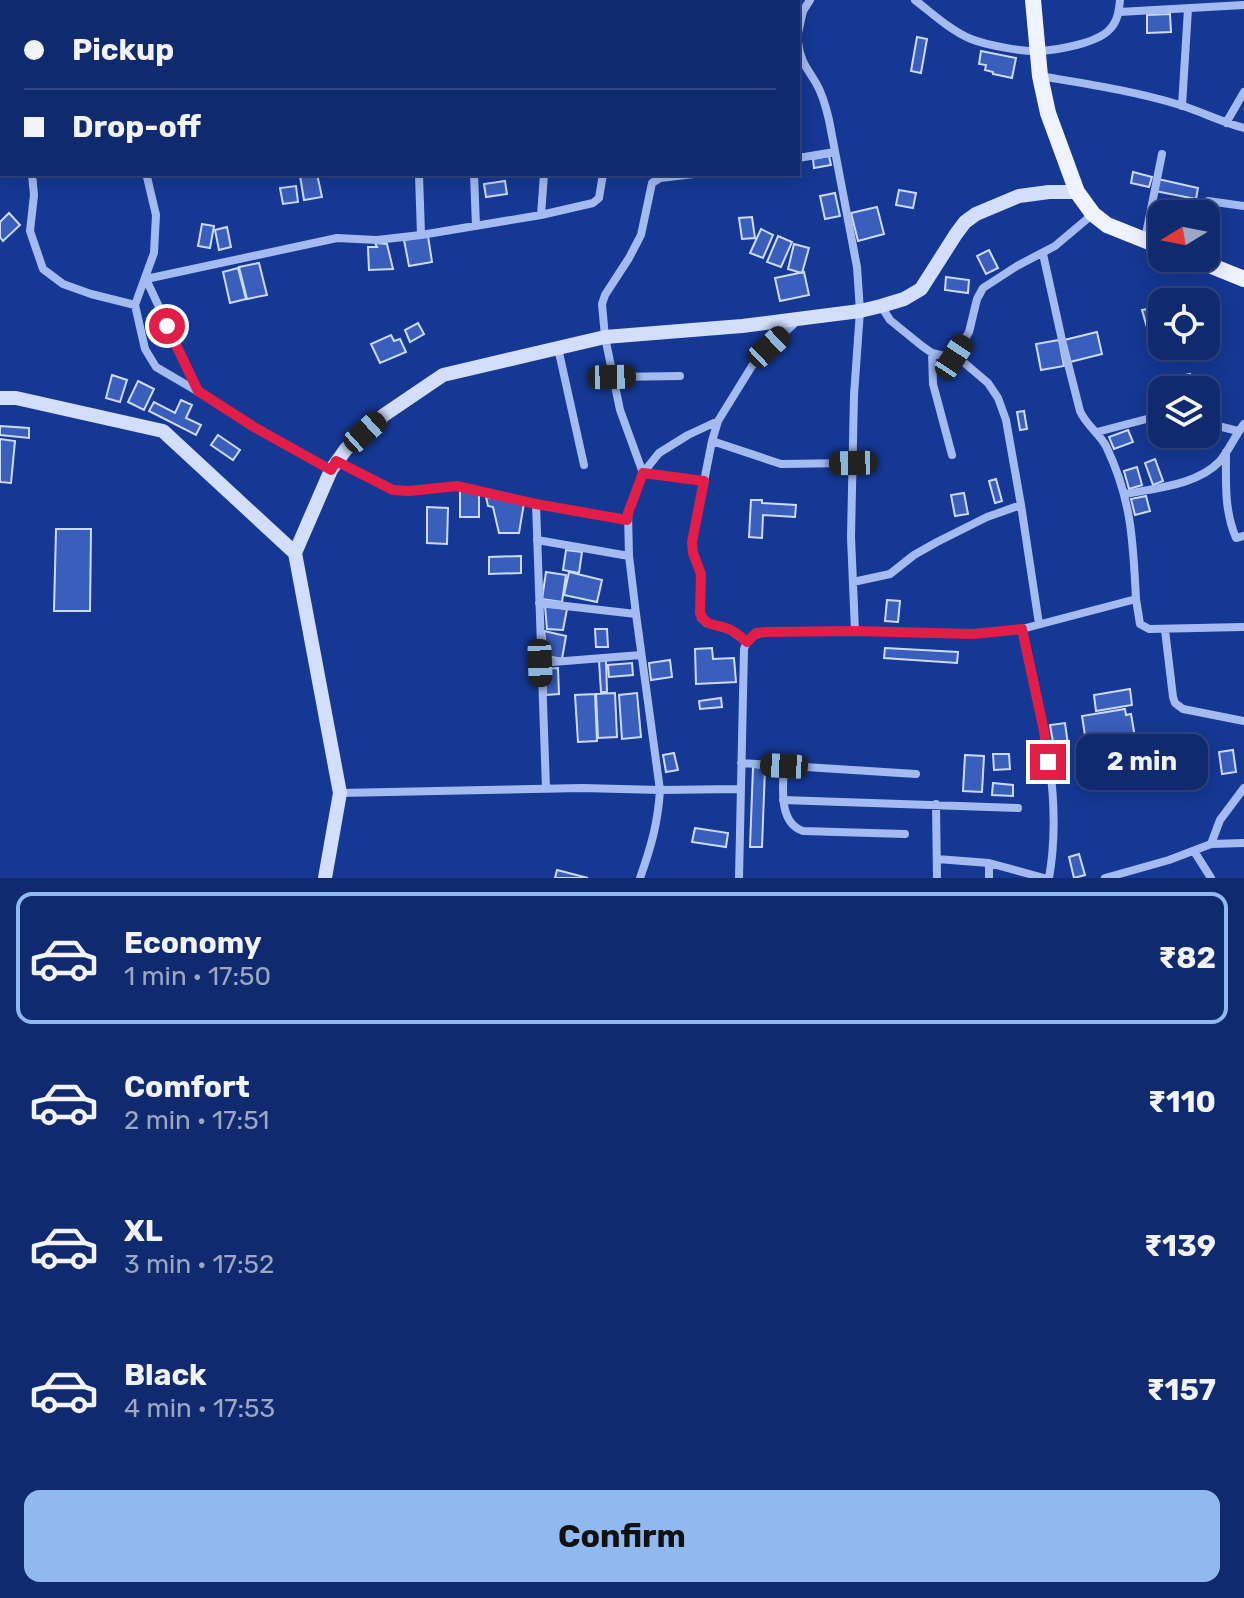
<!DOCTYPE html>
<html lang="en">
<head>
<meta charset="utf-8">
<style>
  body { margin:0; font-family:Rubik,sans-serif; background:#1e3677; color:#f1f3f6; height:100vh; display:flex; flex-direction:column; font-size:30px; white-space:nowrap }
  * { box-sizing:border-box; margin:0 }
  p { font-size:26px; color:#9ca7c3 }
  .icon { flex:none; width:44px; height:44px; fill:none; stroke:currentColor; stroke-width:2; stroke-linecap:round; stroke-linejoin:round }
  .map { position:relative; height:878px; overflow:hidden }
  .side { display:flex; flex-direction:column; background:#102a6f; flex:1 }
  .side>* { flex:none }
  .banner { position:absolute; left:0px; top:0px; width:800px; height:176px; box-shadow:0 4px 20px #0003,0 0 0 2px #304682; display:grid; align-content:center; height:176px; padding:0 24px; background:#102a6f }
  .needle { width:52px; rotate:260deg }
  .tools { position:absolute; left:1148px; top:200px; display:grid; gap:16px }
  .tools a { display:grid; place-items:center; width:72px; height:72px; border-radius:16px; background:#102a6f; box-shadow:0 4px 20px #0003,0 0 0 2px #304682; font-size:40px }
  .end { position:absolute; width:36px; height:36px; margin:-18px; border:10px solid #e11d48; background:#fff; box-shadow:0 0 0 4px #fff }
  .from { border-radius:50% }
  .bubble { position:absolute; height:56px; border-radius:16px; background:#102a6f; box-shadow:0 4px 20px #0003,0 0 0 2px #304682; font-size:26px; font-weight:700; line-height:56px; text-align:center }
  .car { position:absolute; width:24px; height:48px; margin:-24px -12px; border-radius:10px; box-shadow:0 0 6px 2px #0007; background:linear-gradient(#222 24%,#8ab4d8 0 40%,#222 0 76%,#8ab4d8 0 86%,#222 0) }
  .banner b { display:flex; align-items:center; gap:28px; height:76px; font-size:30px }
  .banner b+b { border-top:2px solid #304682 }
  .banner i { width:20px; height:20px; background:#f1f3f6 }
  ul { padding:14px 0 0; list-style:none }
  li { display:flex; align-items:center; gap:24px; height:132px; margin:0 16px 12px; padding:0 8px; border:4px solid transparent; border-radius:16px }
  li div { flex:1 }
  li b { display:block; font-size:30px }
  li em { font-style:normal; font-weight:700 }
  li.on { border-color:#90b9f0 }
  li>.icon { width:72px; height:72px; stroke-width:1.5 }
  .primary-button { display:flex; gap:16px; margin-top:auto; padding:16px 24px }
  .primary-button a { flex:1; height:92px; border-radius:16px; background:#90b9f0; color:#111; font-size:32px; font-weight:700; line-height:92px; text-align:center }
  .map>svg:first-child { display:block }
  .building { fill:#395ebb; stroke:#ccdafc; stroke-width:2 }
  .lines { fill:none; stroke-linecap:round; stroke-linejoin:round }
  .minor { stroke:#a4bbf1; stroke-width:8 }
  .secondary { stroke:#d3defc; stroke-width:14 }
  .primary { stroke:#eff3ff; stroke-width:16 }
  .route { stroke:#e11d48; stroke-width:10 }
</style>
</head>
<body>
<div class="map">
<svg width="1244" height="878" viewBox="0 0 1244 878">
  <rect width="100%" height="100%" fill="#153894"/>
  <!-- building -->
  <path class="building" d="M325 0H383L382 2H325Z
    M1170 14 1171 32 1147 33V15Z
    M917 37 927 39 921 73 911 71Z
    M981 51 1016 58 1012 78 993 74V72L985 70 986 65 979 64Z
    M0 84H2V145H0Z
    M829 156 831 165 814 168 813 159Z
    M1133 172 1152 177 1149 187 1131 183Z
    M309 174H317L322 197 304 200 300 176Z
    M1158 179 1198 188 1196 199 1155 191Z
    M505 181 507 194 486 197 484 184Z
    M296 186 298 202 283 204 280 188Z
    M899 190 916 193 913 208 896 205Z
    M835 193 840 216 825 219 820 196Z
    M877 207 884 234 858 241 851 213Z
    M9 213 20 225 3 241 0 237V222Z
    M752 217 755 238 742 239 739 218Z
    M202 224 214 226 210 248 198 246Z
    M227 227 231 247 219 250 215 230Z
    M761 229 773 235 763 258 750 253Z
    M428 236 432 262 409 266 404 240Z
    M778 236 792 242 781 267 767 262Z
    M375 243 387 244 393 269 369 270 368 247H377Z
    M794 244 809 248 802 273 788 269Z
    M989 250 998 268 986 274 977 256Z
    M259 263 267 295 247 299 239 267Z
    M238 268 246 299 230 303 223 272Z
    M804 272 809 295 780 301 775 278Z
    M946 277 969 280 968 293 945 290Z
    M1153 308 1158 328 1148 331 1142 310Z
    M418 323 424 334 410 342 405 330Z
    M1097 332 1102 354 1070 362 1064 340Z
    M391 335 394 341 400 339 406 352 380 363 371 344Z
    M1059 340 1064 366 1041 370 1036 344Z
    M1190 374 1192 385 1169 390 1167 379Z
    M112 375 127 380 120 402 106 398Z
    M138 381 154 389 144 410 128 402Z
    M181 400 192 405 186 418 201 425 196 435 149 411 154 402 175 413Z
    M1024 411 1027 429 1020 430 1017 412Z
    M0 426 29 428V438L0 435Z
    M1128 430 1133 442 1114 449 1109 437Z
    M218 435 240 450 233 460 211 445Z
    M0 439 15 441 11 483 0 482Z
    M1155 459 1163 481 1153 485 1145 463Z
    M1137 467 1142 485 1129 489 1124 471Z
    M996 479 1002 501 995 503 989 481Z
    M460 490 479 491V517H460Z
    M964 493 968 514 955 516 951 495Z
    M1146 496 1150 511 1135 515 1131 499Z
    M486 497 524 503 519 533H499L493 507 488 506Z
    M751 500H762V503L796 505 795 517 763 515 762 538 749 537Z
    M427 507 448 508 447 544 427 543Z
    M56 529H91L90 611H54Z
    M566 550 582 552 579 573 563 570Z
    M521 556V573L489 574V557Z
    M546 572 566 575 562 602 542 599Z
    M569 572 602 580 597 602 564 595Z
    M887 600 900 601 898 622 885 621Z
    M545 606 567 609 563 630 547 629Z
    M595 629H607L608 647H596Z
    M544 631 566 636 562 659 547 656Z
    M712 648 713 659 734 658 736 682 696 684 695 649Z
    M885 648 958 652 957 663 884 658Z
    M670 660 672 677 651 680 649 663Z
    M599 661H606L607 692H601Z
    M632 663 633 675 609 677 608 665Z
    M558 668 559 694 546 695 545 669Z
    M1130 689 1132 705 1096 711 1094 695Z
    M615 693 617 737 598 738 596 694Z
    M637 693 641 737 622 739 619 695Z
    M595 694 597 741 578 742 575 695Z
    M721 698 722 707 700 709 699 701Z
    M1125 709 1126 715 1131 714 1136 743 1122 745 1123 750 1088 755 1082 716Z
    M1065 723 1069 752 1055 754 1050 725Z
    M1185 734 1188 750 1152 757 1149 741Z
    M1233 750 1236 772 1222 774 1219 752Z
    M674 753 678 770 666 772 663 755Z
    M993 754H1009L1010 769 994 770Z
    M965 755 984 756 982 792 963 791Z
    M753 767 765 768 762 847H750Z
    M993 783 1013 785V796L992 795Z
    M695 828 728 833 726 847 692 842Z
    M1079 854 1085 875 1074 878 1069 857Z
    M557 870 588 878H555Z"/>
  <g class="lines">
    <!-- minor -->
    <path class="minor" d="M92 0 93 2
      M461 0V2
      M736 0 739 2
      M915 0C933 14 950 30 971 39 986 45 1023 52 1039 51 1058 50 1098 43 1110 29 1118 21 1119 10 1120 0
      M29 2V0
      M1119 12 1244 5
      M798 33 803 11 810 0
      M1040 76C1087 84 1134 91 1180 105 1202 112 1222 122 1244 128
      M1182 106 1188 9
      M1226 123 1244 92
      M798 158 835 152
      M0 159H2
      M32 174 34 195 30 231 43 269 63 284 91 294 135 305 154 253 156 215 147 177 144 174
      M419 174 421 235
      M474 174 476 226
      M694 174 660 178 652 183 641 235 629 258 605 295 602 304 605 337 620 410 643 473 704 481
      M1202 214 1203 206 1208 201 1244 206
      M541 215 544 174
      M1145 239 1162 154
      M146 279 337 238 377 240 421 235 541 215 593 203 599 198 603 174
      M146 279 198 391 254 427 331 470
      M135 305 145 349 156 367 197 391
      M881 306 890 320 922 346 932 353 961 360 988 383 998 398 1006 420 1021 505 1039 624
      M558 348 584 465
      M932 353 933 384 952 455
      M954 357 969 332 977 299 983 288 1017 266 1055 246 1093 214
      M612 377 680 376
      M1206 423 1238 431
      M1097 432 1162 415
      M712 441 781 464 853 463
      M1226 452C1226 482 1224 510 1236 538L1244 536
      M336 461 393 490 409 491 457 486 536 504 627 520
      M1126 494C1155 488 1198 485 1220 461 1229 450 1235 436 1244 424
      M536 504 546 788
      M537 540 629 556
      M853 582 890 574 914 555 937 542 987 517 1021 505
      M1136 599 1140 624 1149 629 1244 627
      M539 603 636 614
      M1022 629C1040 710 1064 794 1049 878
      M1165 630 1173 697 1175 703 1183 709 1244 721
      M855 631 973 634 1022 629 1136 599C1133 542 1132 500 1106 446 1099 433 1086 425 1080 411L1062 340 1043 254
      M747 642 730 630 706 623 701 618V574L693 553 692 542 712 441 718 421 752 366 769 347 797 321
      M540 663 641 655
      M741 763 916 774
      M784 766C783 786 778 823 803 831L905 834
      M340 793 582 788 660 790 740 789
      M783 800 1018 808
      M936 804 937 878
      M1211 844 1220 820 1244 788
      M1194 851 1211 878
      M937 859 989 863 1044 878
      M989 863V878
      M640 878C651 847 658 823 660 790L636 614 629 556 628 513 643 473 659 453 688 435 718 421
      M739 878 744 649C748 637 754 634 766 632L855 631 851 537 854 395 860 311 857 267 829 120C826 107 823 95 816 83 807 68 800 61 798 42
      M1105 878 1169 860 1211 844 1244 843"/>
    <!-- secondary -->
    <path class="secondary" d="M0 398H16L163 431 295 553 340 793 325 878
      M295 553 331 470 346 449 384 415 443 375 605 337 742 326 860 311 881 306 904 299 921 289 956 234 965 222 976 214 1019 196 1049 192H1077"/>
    <!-- primary -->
    <path class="primary" d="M1033 0 1040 76 1048 113 1077 192 1093 214 1107 225 1162 247
      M1192 258 1244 279"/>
  </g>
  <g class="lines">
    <!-- route -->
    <path class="route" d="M167 326 198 391 254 427 331 470 336 461 393 490 409 491 457 486 536 504 627 520 628 513 643 473 704 481 692 542 693 553 701 574 700 613C705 627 717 624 729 629 736 632 741 637 747 642L756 633 766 632 855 631 973 634 1022 629 1044 731 1048 762"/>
  </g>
</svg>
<div class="tools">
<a><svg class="needle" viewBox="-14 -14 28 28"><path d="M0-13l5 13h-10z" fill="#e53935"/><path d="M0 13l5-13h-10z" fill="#9ca7c3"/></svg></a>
<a><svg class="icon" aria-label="locate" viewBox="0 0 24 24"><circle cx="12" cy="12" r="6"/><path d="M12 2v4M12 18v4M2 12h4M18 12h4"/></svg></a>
<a><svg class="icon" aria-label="layers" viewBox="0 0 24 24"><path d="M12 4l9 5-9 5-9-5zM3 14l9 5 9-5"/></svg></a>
</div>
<i class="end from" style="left:167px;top:326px"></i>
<i class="end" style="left:1048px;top:762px"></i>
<div class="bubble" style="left:1076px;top:734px;width:132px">2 min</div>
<i class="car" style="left:769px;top:347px;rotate:47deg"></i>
<i class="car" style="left:954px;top:357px;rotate:33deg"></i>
<i class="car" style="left:612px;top:377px;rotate:89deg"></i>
<i class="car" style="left:365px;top:432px;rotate:48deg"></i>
<i class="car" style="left:853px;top:463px;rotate:269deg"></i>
<i class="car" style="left:540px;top:663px;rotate:178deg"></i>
<i class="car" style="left:784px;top:766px;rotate:273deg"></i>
<div class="banner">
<b><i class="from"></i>Pickup</b>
<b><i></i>Drop-off</b>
</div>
</div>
<section class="side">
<ul>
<li class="on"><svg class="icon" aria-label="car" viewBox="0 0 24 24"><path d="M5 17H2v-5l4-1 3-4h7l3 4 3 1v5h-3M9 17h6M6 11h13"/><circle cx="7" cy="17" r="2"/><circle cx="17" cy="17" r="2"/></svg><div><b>Economy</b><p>1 min · 17:50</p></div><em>₹82</em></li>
<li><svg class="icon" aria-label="car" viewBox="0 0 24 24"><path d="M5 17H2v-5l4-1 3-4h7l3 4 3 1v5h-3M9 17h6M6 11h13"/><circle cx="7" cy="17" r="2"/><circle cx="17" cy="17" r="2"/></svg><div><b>Comfort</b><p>2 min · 17:51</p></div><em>₹110</em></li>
<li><svg class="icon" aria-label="car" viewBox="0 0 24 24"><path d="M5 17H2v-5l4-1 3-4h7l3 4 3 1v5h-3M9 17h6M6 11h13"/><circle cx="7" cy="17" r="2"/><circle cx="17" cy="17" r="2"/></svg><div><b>XL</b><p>3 min · 17:52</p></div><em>₹139</em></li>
<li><svg class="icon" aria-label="car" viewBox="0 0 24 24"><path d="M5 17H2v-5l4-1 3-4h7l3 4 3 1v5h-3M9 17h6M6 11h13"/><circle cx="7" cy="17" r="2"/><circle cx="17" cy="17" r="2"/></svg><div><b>Black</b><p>4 min · 17:53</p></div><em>₹157</em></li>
</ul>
<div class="primary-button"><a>Confirm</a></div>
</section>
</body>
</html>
